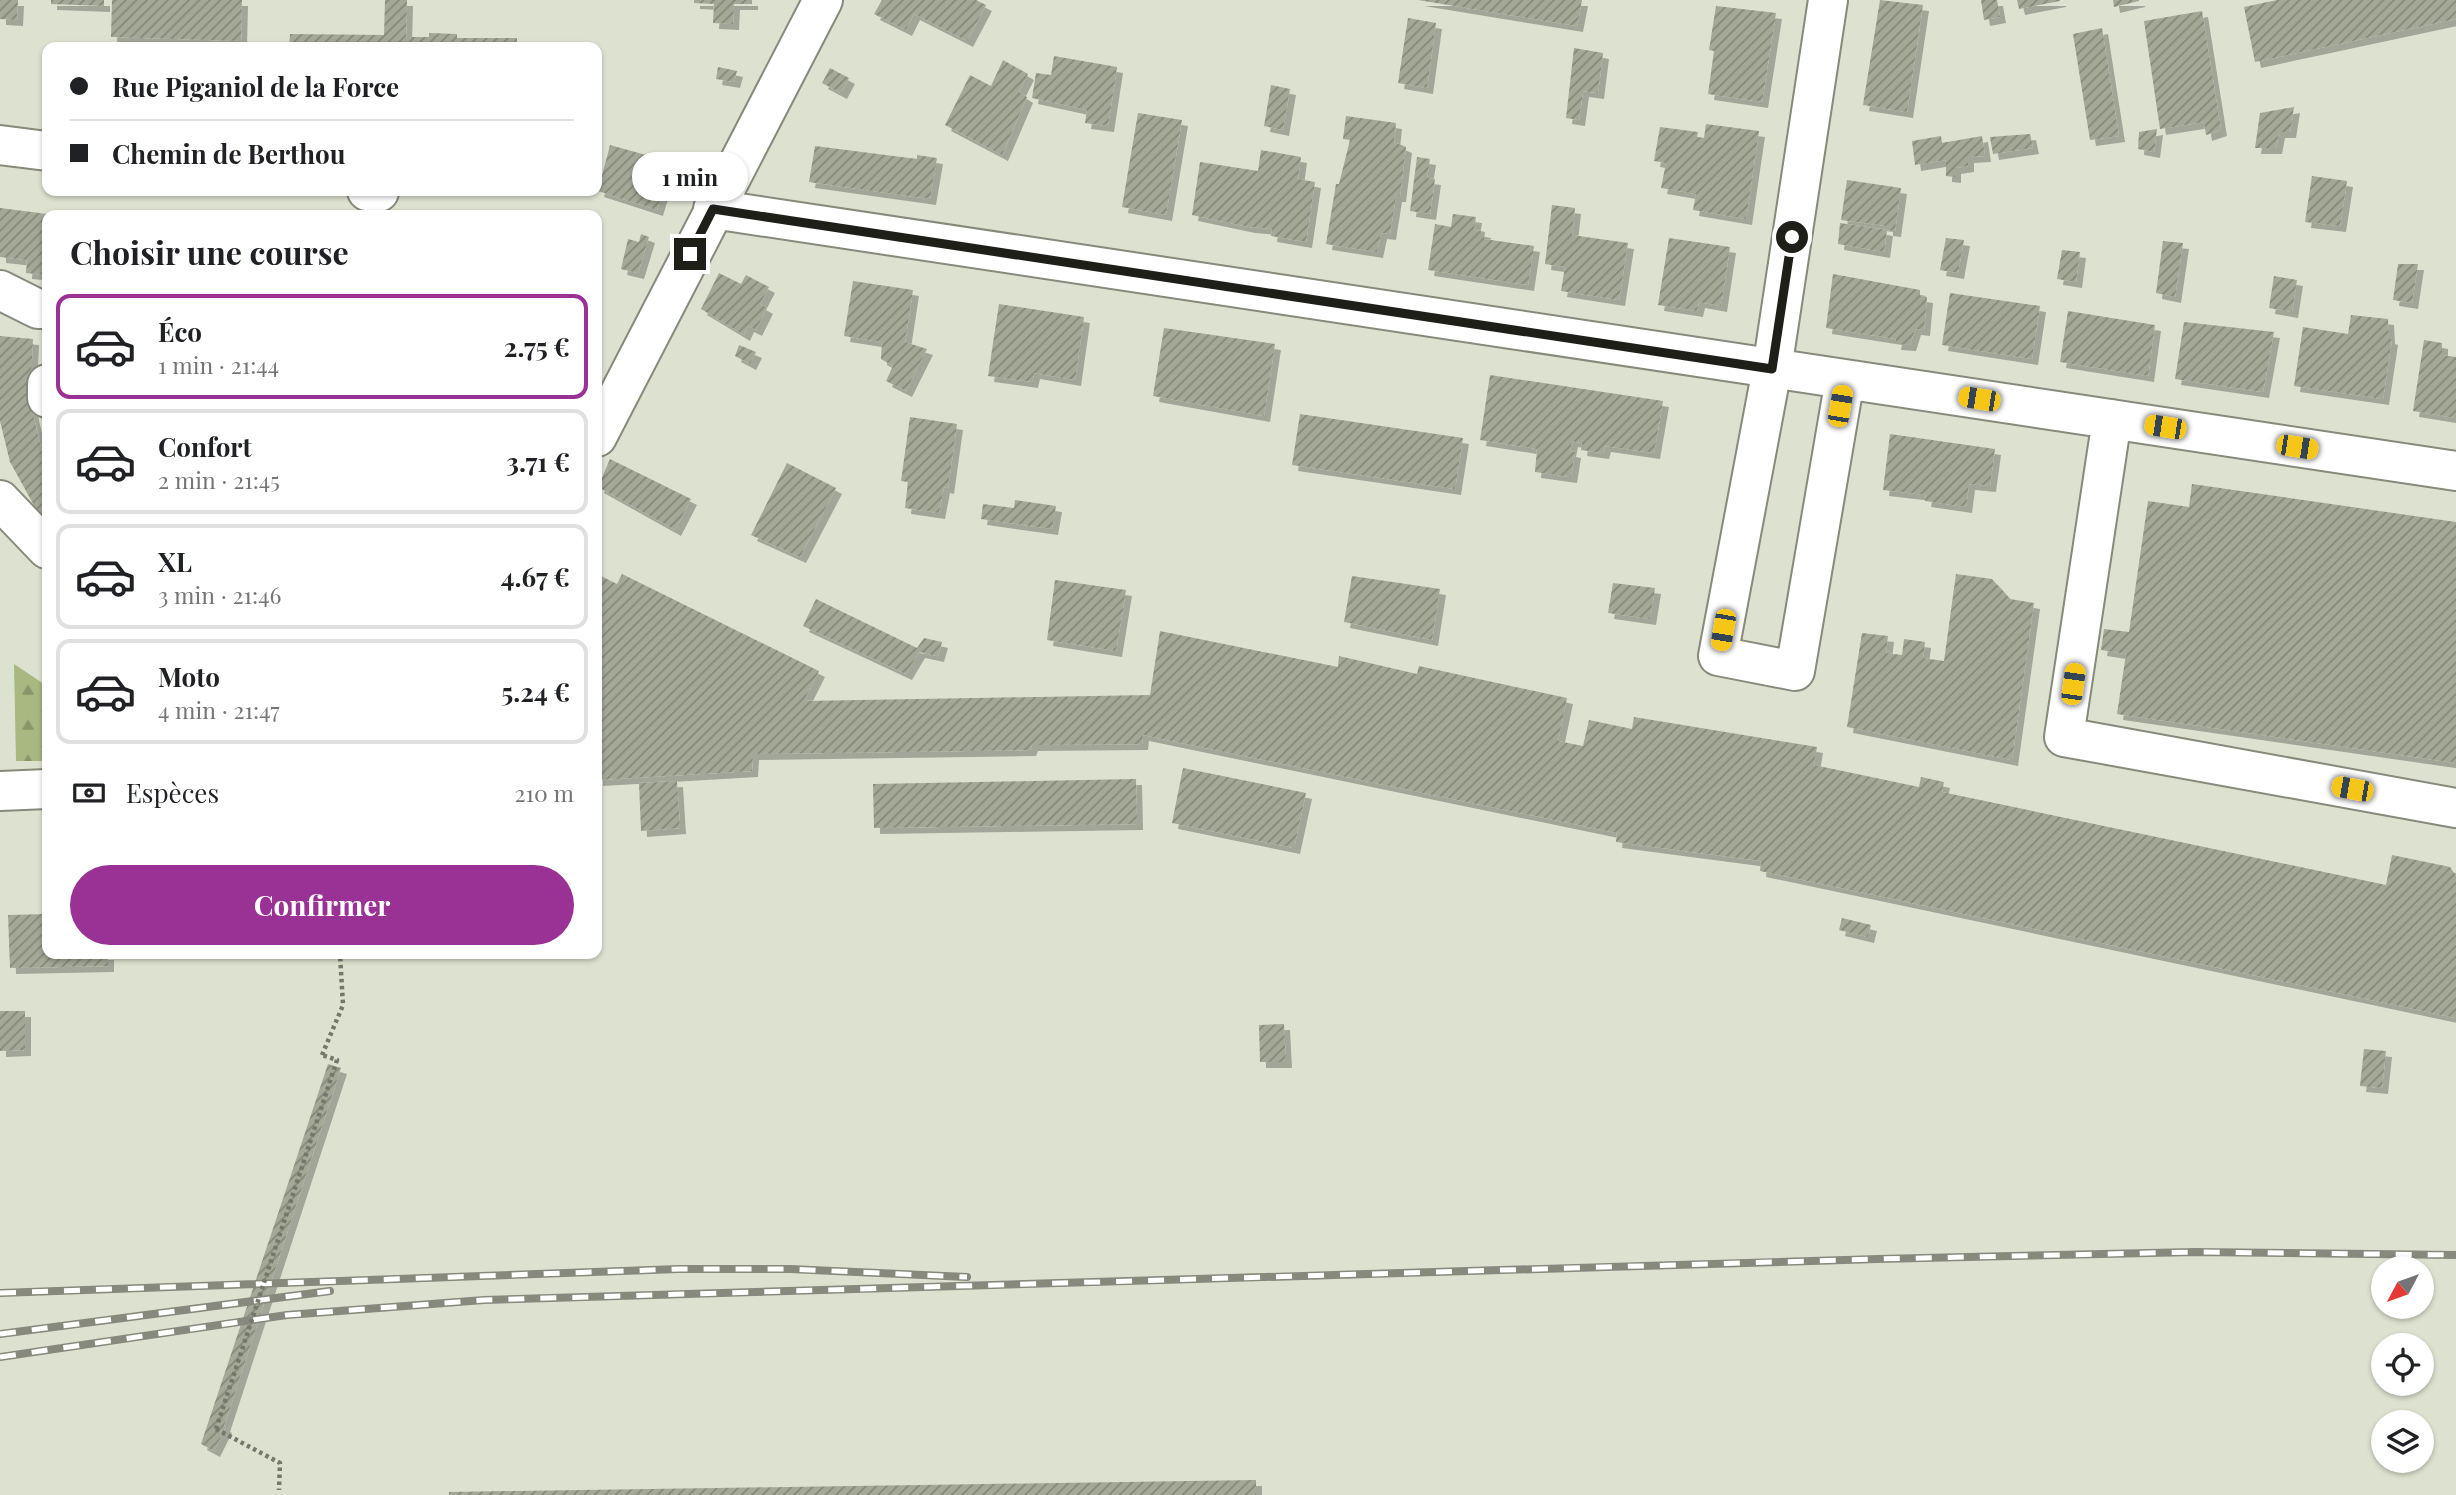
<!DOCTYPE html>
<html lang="fr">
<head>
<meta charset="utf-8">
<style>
  body { margin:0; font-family:"Playfair Display",serif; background:#f6f6f6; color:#202124; height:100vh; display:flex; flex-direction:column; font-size:26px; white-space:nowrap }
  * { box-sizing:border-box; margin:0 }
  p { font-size:23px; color:#757577 }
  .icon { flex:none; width:38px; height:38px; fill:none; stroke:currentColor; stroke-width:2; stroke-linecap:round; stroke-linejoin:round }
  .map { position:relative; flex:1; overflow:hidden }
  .sheet { position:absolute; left:42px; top:210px; width:560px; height:749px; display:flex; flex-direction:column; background:#fff; border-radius:14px; box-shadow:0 2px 5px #0004 }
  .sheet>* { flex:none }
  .top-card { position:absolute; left:42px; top:42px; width:560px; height:154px; border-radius:14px; box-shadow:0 2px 5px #0004; display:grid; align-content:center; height:154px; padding:0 28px; background:#fff }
  .needle { width:46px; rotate:229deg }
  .controls { position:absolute; left:2371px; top:1256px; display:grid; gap:14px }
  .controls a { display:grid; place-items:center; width:63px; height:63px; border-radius:50%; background:#fff; box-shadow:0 2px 5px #0004; font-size:35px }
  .end { position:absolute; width:32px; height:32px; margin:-16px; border:9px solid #1d1f18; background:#fff; box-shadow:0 0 0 4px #fff }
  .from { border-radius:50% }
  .bubble { position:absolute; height:49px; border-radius:24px; background:#fff; box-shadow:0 2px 5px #0004; font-size:23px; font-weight:700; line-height:49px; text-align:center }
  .car { position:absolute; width:21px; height:42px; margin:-21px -10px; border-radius:9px; box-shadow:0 0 5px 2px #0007; background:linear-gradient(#f5c518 24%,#345 0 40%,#f5c518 0 76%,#345 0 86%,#f5c518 0) }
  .top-card b { display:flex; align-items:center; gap:24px; height:66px; font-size:26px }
  .top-card b+b { border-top:2px solid #e0e0e0 }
  .top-card i { width:18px; height:18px; background:#202124 }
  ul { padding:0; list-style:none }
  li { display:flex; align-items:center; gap:21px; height:105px; margin:0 14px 10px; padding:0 14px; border:4px solid #e0e0e0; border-radius:14px }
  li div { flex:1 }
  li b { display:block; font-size:26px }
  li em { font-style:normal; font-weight:700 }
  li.active { border-color:#9a3295 }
  li>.icon { width:63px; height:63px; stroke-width:1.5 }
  h2 { padding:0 28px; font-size:32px; line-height:84px }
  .pay { display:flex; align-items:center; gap:18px; height:77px; padding:0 28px; font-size:26px }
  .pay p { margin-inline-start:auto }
  .action { display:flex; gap:14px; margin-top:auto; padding:14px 28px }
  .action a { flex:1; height:80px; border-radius:42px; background:#9a3295; color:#fff; font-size:28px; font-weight:700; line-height:80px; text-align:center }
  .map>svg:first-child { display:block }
  .forest { fill:url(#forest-firs) }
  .building { fill:url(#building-hatch); filter:url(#shadow) }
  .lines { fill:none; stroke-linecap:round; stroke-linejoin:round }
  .minor-casing { stroke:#868a7a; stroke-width:42 }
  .path { stroke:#74776b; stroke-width:4.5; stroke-dasharray:3.5 3.5; stroke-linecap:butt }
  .minor { stroke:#fff; stroke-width:38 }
  .rail-casing { stroke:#86897c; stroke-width:8 }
  .rail { stroke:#fff; stroke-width:5; stroke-dasharray:16; stroke-linecap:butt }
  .path-bridge { stroke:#74776b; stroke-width:4.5; stroke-dasharray:3.5 3.5; stroke-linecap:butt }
  .route { stroke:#1d1f18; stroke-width:9 }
</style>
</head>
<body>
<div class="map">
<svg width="2456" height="1495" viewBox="0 0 2456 1495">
  <defs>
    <pattern id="forest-firs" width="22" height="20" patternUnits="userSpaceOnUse" patternTransform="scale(1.75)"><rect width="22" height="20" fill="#a9b781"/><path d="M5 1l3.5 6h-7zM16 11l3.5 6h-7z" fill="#899469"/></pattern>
    <pattern id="building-hatch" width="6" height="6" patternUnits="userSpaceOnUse" patternTransform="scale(1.75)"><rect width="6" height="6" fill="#a3a897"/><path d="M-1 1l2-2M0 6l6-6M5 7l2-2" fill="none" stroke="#84887a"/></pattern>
    <filter id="shadow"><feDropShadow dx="6" dy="6" stdDeviation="0" flood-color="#0004"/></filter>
  </defs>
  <rect width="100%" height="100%" fill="#dde2d0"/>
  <!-- forest -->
  <path class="forest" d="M14 664 47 686V761H16Z"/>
  <!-- building -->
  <path class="building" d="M0 0H18L17 20 0 19Z
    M51 0H104V6L51 4Z
    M112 0H242L241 41 111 37Z
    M385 0H407L406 37H429V33L457 34V38H517V47H289L290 34 384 35Z
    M694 0H752V4H734L733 24 713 23 714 4 694 3Z
    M882 0H976L986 5 967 41 914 14 906 30 874 14Z
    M1418 0H1582L1577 26Z
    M1880 0 1923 5 1907 112 1863 105Z
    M1981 0H1997L2000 17 1984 20Z
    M2017 0H2060V1L2019 9Z
    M2113 0H2139V1L2114 7Z
    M2277 0H2456V19L2255 62 2244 7Z
    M1716 6 1776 13 1762 102 1708 94 1714 51 1709 50Z
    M2202 11 2221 130 2206 135 2204 122 2160 129 2144 21Z
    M1408 18 1436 23 1427 88 1398 83Z
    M2102 28 2119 136 2090 140 2073 34Z
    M1574 48 1603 53 1598 93 1583 91 1579 120 1566 118Z
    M1054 56 1117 67 1108 126 1085 123 1087 110 1032 98 1036 73 1051 75Z
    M1003 60 1028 74 1019 92 1027 97 1002 155 945 125 970 75 991 86Z
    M718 67 737 71 734 82 716 79Z
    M830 68 849 78 841 93 822 83Z
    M1271 85 1290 89 1283 130 1264 126Z
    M2294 107 2290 132H2279L2276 148H2255L2260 113Z
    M1138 113 1182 120 1166 215 1122 207Z
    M1346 116 1396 123 1394 142 1406 147 1400 196H1396L1390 234 1381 233 1377 252 1326 244 1336 184H1339L1350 140 1343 139Z
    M1706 124 1759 131 1746 219 1693 210 1696 194 1661 188 1666 163 1654 161 1660 127 1698 132 1697 137 1704 138Z
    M2157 129 2154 152 2138 149 2139 132Z
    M2030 134 2033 148 1993 154 1990 137Z
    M1941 136 1942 143 1982 136 1985 156 1968 157V166L1955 168V177L1946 176V160L1915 165 1912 141Z
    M610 145 671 162 657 210 598 191Z
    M815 146 917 159V155L937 158 930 199 809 182Z
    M1261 150 1301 157 1298 179 1315 182 1306 242 1271 236 1272 229 1249 227 1192 215 1200 162 1258 171Z
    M1417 157 1430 159 1427 178 1435 179 1430 214 1410 211Z
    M2312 176 2347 181 2340 226 2305 222Z
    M1847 180 1901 188 1895 231 1887 230V226L1841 220Z
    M1552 205 1575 208 1572 235 1628 243 1619 300 1561 291 1565 267 1545 264Z
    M0 208 47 214V275L26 273 27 260 0 257Z
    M1453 214 1476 217 1474 230 1485 232 1484 239 1534 246 1528 285 1428 270 1435 224 1451 227Z
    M1840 223 1887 230 1884 252 1838 244Z
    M641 234 649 237 638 273 621 269 628 239 639 242Z
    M1669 238 1730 247 1721 306 1699 302 1697 311 1658 305Z
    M1946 238 1964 240 1958 273 1940 270Z
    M2163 241 2183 243 2175 297 2156 293Z
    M2062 250 2080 252 2076 282 2057 279Z
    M2398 264H2418L2412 303 2393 300Z
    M719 273 741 284 746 275 769 287 760 304 767 308 756 330 748 326 744 335 701 309Z
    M1833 274 1920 290V296L1927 297 1924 330 1915 329 1910 345 1895 344 1896 339 1826 328Z
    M2274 276 2297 280 2292 312 2269 308Z
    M853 281 913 290 905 342 927 349 906 391 886 381 893 366 881 359 882 342 844 336Z
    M1950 293 2040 306 2032 359 1942 345Z
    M999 304 1084 317 1075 380 1034 373 1032 382 988 376Z
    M2068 311 2155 325 2148 376 2060 362Z
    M2351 315 2388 319 2389 338 2392 339 2383 399 2294 386 2303 327 2348 334Z
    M2184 322 2274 332 2263 392 2175 379Z
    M1164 328 1275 344 1264 416 1153 396Z
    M0 336 33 339 30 402 42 452 47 461V520L36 509 10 462 0 421Z
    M2424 340 2442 343V355L2456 357V418L2413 411Z
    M739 345 756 352 750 364 735 356Z
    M1490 375 1663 401 1654 453 1605 446 1603 453 1581 450 1582 443 1572 441 1570 451 1575 452 1571 477 1535 472 1537 449 1480 440Z
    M1300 414 1463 438 1455 489 1292 465Z
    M910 417 957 424 948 488 944 487 939 513 905 508 908 482 901 481Z
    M1890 434 1995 449 1990 486 1969 484 1966 507 1925 501 1926 495 1883 490Z
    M610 459 691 499 675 530 598 487Z
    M787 463 836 488 800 557 751 535Z
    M2192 484 2456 522V763L2117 714 2126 654 2101 650 2104 629 2129 632 2148 501 2189 507Z
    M1015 500 1056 506 1052 529 981 519 983 504 1014 508Z
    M597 574 617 584 622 574 819 671 804 701 1150 695 1160 631 1338 667 1339 656 1417 674 1419 666 1567 698 1558 741 1583 746 1589 720 1632 729 1634 717 1817 747 1814 765 1919 787 1921 777 1944 782 1942 792 2386 885 2392 855 2450 867 2456 876V1018L1760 871 1761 861 1616 842 1617 833 1143 735 1142 744 1032 745 1030 750 753 754 752 771 597 780Z
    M1956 574 1992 579 2010 599 2034 603 2012 760 1847 727 1862 633 1888 636 1886 653 1902 655 1904 639 1925 642 1923 658 1944 661Z
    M1352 576 1440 589 1432 640 1344 622Z
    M1055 580 1126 590 1116 651 1047 640Z
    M1613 583 1655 588 1650 619 1608 613Z
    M816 599 917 648 924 638 942 642 938 656 919 652 906 674 803 626Z
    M1183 768 1306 793 1294 848 1172 823Z
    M1136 779 1137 824 874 828 873 784Z
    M677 781 680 828 641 831 639 783Z
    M47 914V954H108V966L10 968 8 915Z
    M1842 918 1871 925 1868 937 1839 930Z
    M0 1011H25V1050L0 1051Z
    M1284 1024 1286 1062H1260L1259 1025Z
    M2364 1049 2386 1051 2382 1088 2360 1086Z
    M328 1064 341 1068 224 1426 226 1427 214 1451 201 1444Z
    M1256 1480V1495H449V1492Z"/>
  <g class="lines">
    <!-- minor casing -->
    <g class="minor-casing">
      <path id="minor" d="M1828 0 1772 369 1718 656 1795 671 1845 379
        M0 145 47 151
        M367 191 379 192
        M713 209 2456 471
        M0 290 38 309H47
        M47 384V398
        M2112 419 2064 737 2456 808
        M597 437 823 0
        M0 500 47 549
        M0 791 47 789"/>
    </g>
    <!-- path -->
    <path class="path" d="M322 1055 343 1005 340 954
      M216 1429 280 1463 279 1490"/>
    <!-- minor -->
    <use href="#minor" class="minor"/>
    <!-- rail casing -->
    <g class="rail-casing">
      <path id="rail" d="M0 1293 679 1269H790L967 1277
        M0 1334 330 1291
        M0 1357 287 1315 484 1300 1878 1259 2195 1252 2456 1255"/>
    </g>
    <!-- rail -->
    <use href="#rail" class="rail"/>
    <!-- path-bridge -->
    <path class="path-bridge" d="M216 1429 337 1060 322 1055"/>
  </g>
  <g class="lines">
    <!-- route -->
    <path class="route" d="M690 254 713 209 1772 369 1792 237"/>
  </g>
</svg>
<div class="controls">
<a><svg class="needle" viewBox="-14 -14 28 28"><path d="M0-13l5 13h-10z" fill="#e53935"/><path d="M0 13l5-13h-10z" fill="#757577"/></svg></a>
<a><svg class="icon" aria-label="locate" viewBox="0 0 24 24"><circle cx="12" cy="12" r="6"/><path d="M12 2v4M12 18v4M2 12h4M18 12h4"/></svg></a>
<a><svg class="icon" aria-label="layers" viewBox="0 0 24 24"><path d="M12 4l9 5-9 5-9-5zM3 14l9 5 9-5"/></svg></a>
</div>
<i class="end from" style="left:1792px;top:237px"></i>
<i class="end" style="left:690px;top:254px"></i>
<div class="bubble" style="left:632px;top:152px;width:116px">1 min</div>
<i class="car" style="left:1979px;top:399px;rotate:279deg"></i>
<i class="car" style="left:1840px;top:406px;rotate:10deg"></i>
<i class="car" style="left:2165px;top:427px;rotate:279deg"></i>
<i class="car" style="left:2297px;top:447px;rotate:99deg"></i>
<i class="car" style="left:1723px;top:630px;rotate:190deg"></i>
<i class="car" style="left:2073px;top:684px;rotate:8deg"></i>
<i class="car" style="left:2352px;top:789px;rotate:280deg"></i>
<div class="top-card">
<b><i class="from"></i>Rue Piganiol de la Force</b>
<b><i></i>Chemin de Berthou</b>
</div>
<section class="sheet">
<h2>Choisir une course</h2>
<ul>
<li class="active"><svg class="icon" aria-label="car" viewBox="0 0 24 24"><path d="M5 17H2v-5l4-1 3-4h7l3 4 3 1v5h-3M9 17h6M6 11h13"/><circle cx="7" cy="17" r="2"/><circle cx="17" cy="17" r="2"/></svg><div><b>Éco</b><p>1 min · 21:44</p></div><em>2.75 €</em></li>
<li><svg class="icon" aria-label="car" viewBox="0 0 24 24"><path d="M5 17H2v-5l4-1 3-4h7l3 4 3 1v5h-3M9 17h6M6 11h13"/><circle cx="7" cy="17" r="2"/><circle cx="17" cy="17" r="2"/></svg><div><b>Confort</b><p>2 min · 21:45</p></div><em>3.71 €</em></li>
<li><svg class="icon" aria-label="car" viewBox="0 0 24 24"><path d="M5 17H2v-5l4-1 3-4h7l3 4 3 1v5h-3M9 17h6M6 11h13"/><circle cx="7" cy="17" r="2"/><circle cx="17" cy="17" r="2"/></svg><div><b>XL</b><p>3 min · 21:46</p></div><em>4.67 €</em></li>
<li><svg class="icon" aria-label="car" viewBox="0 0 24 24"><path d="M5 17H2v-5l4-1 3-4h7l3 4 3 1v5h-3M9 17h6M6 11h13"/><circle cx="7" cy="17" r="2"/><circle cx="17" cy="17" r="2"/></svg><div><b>Moto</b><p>4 min · 21:47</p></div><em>5.24 €</em></li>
</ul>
<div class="pay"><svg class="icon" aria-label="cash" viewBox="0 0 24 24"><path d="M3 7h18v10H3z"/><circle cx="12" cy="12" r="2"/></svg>Espèces<p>210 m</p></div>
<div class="action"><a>Confirmer</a></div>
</section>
</div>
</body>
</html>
